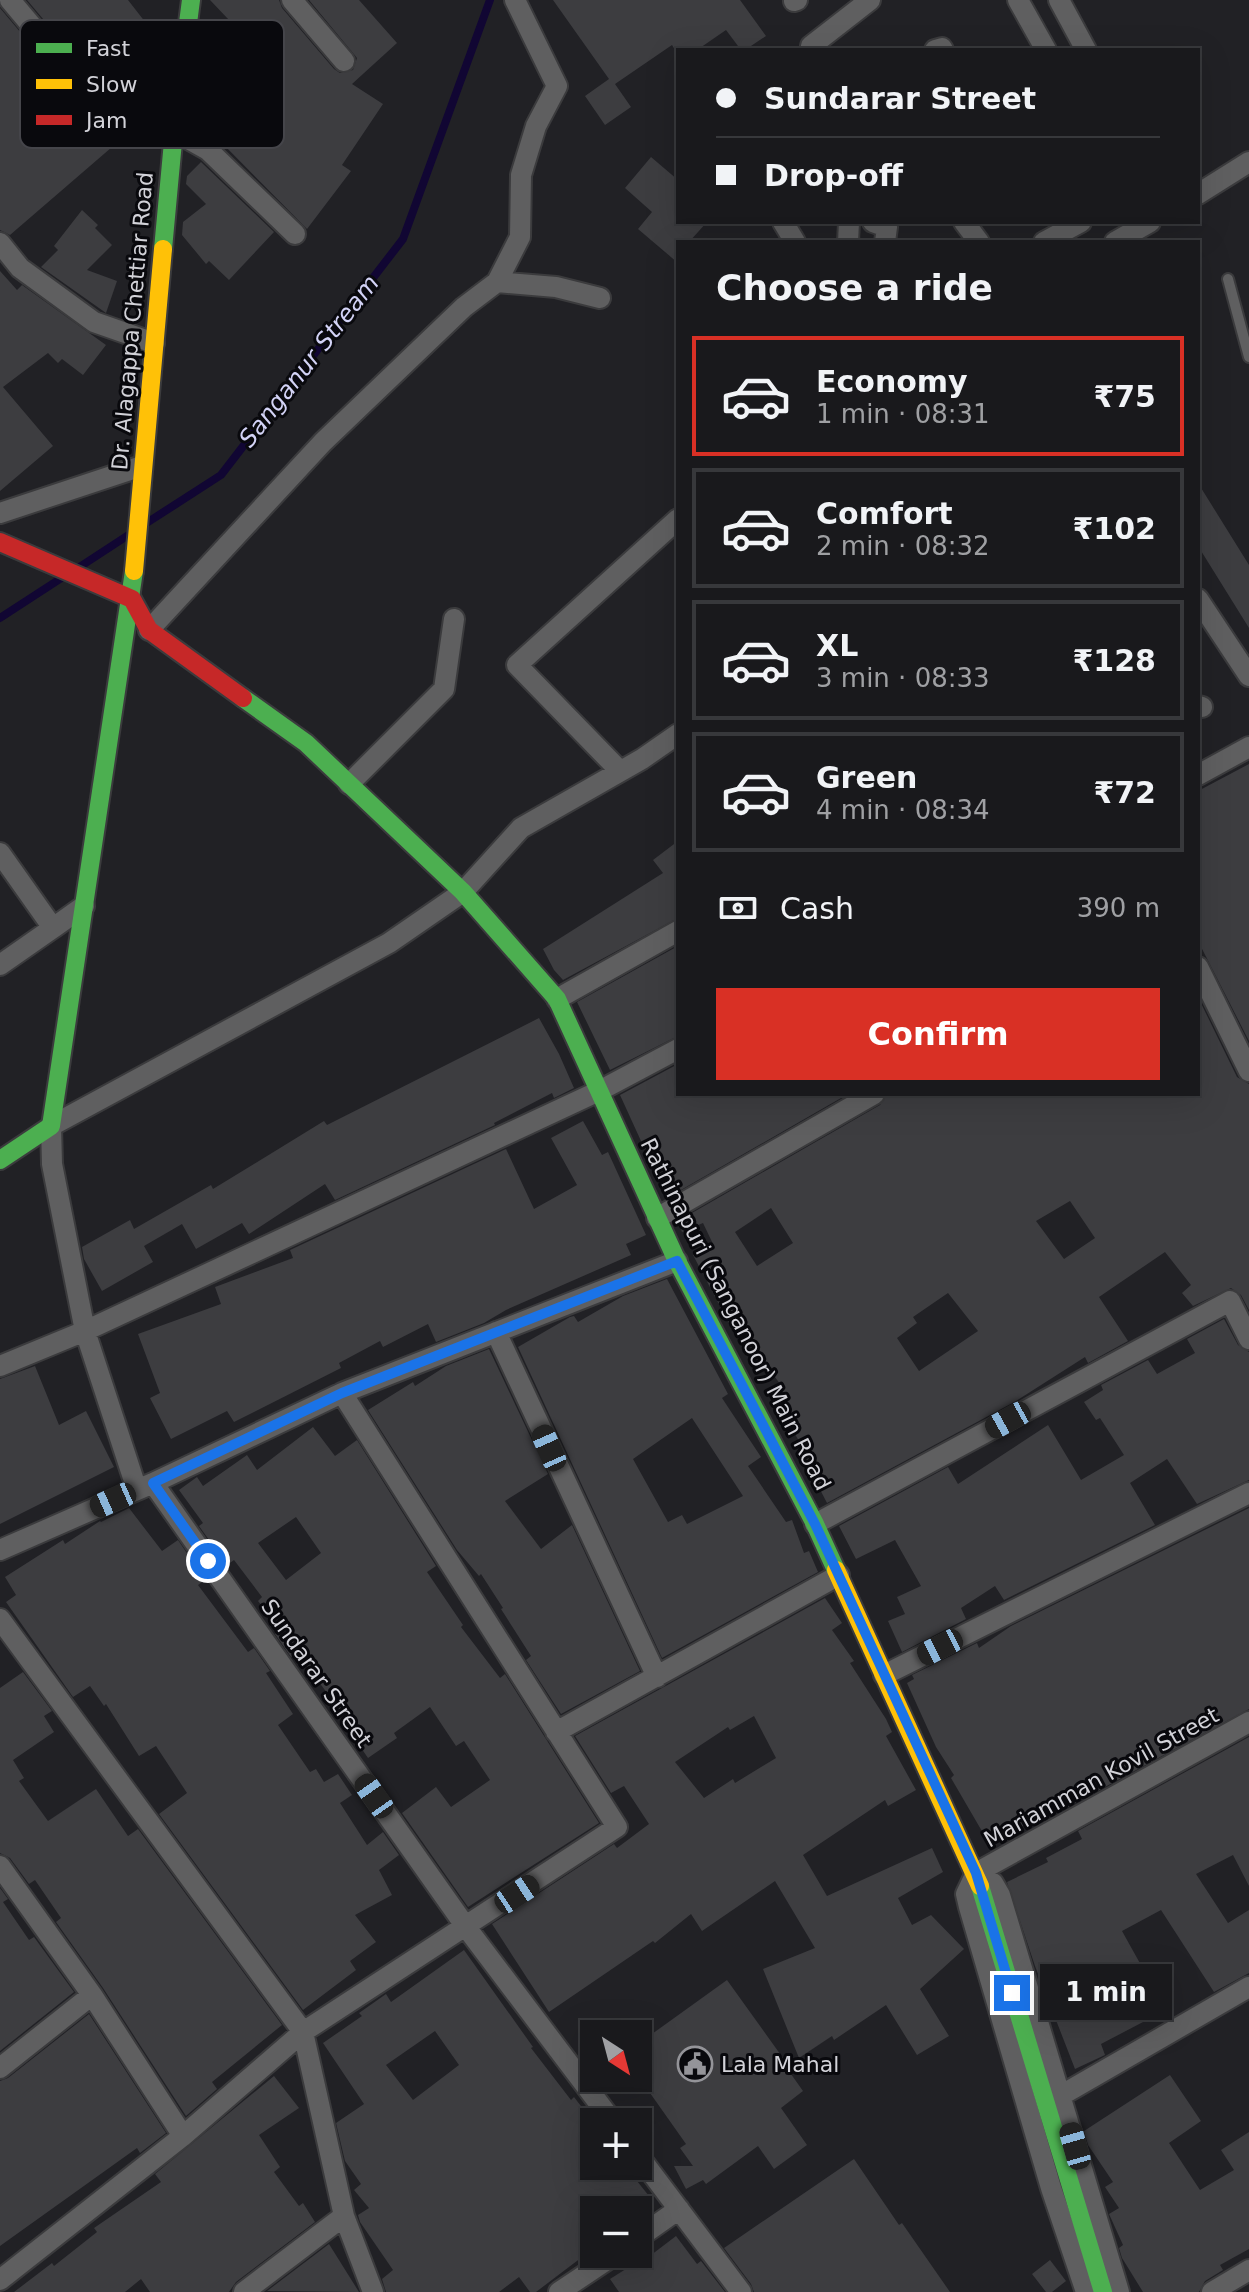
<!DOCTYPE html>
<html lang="en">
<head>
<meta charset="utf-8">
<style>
  body { margin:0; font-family:"DejaVu Sans",sans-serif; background:#222225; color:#f1f3f6; height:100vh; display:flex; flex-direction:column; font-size:30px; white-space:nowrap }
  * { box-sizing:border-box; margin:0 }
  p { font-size:26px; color:#9fa0a3 }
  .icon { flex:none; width:44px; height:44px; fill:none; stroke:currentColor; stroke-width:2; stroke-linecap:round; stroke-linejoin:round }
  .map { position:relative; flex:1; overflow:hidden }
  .details { position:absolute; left:676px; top:240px; width:524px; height:856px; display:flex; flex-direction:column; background:#19191c; border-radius:0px; box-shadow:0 8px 32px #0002,0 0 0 2px #37383b }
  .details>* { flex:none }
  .hud { position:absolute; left:676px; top:48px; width:524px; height:176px; border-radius:0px; box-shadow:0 8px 32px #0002,0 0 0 2px #37383b; display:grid; align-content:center; height:176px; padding:0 40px; background:#19191c }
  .needle { width:52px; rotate:144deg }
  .buttons { position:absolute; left:580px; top:2020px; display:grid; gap:16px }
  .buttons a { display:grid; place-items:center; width:72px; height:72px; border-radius:0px; background:#19191c; box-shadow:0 8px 32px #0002,0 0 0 2px #37383b; font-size:40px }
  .end { position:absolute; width:36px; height:36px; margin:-18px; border:10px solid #1a73e8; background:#fff; box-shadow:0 0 0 4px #fff }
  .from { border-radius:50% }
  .bubble { position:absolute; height:56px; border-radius:0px; background:#19191c; box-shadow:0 8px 32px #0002,0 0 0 2px #37383b; font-size:26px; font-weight:700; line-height:56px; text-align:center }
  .car { position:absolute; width:24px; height:48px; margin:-24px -12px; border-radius:10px; box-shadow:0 0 6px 2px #0007; background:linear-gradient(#222 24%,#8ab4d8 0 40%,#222 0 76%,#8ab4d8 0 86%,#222 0) }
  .hud b { display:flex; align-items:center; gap:28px; height:76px; font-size:30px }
  .hud b+b { border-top:2px solid #37383b }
  .hud i { width:20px; height:20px; background:#f1f3f6 }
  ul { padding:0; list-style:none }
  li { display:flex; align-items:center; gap:24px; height:120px; margin:0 16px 12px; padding:0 24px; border:4px solid #37383b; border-radius:0px }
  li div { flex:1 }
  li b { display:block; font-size:30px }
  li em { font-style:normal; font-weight:700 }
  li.selected { border-color:#d93025 }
  li>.icon { width:72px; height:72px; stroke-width:1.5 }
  h2 { padding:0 40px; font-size:36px; line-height:96px }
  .pay { display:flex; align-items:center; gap:20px; height:88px; padding:0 40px; font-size:30px }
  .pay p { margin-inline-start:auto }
  .primary-button { display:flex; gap:16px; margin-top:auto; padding:16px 40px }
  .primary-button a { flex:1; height:92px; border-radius:0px; background:#d93025; color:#fff; font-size:32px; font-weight:700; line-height:92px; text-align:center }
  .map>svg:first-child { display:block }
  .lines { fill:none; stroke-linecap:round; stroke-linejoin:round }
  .stream { stroke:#110633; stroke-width:8 }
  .building { fill:#3d3d40; fill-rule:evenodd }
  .lane-casing { stroke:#3b3b3d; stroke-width:14 }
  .street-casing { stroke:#3b3b3d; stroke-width:24 }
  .fast-casing { stroke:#3b3b3d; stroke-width:22 }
  .slow-casing { stroke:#3b3b3d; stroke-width:22 }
  .jam-casing { stroke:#3b3b3d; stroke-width:22 }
  .lane { stroke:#5f5f60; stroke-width:10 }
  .street { stroke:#5f5f60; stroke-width:20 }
  .fast { stroke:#4caf50; stroke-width:18 }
  .slow { stroke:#ffc107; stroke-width:18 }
  .jam { stroke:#c62828; stroke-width:18 }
  .route { stroke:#1a73e8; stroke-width:10 }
  .labels { text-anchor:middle; stroke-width:6; stroke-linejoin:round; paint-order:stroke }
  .street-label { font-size:22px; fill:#d2d2d8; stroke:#09090d }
  .poi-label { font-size:22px; fill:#d2d2d8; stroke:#09090d; text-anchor:start }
  .water-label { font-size:24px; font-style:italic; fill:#d3d3f6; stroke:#09090d }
  .key { fill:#09090d; stroke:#45454a; stroke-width:2 }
  .key-label { font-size:22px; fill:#d2d2d8 }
</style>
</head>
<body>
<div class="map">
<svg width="1249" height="2292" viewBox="0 0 1249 2292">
  <rect width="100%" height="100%" fill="#212125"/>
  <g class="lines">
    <!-- stream -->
    <path class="stream" d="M145 524 221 475 403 239 490 0
      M78 568 130 534
      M0 618 63 577"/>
  </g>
  <!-- building -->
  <path class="building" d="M27 0H128L160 41 127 67 146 91 125 106 108 96Z
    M210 0H279L282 8 334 69 340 73 353 70 357 58 309 0H359L397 43 352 84 383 104 342 165 351 171 307 229 221 142 198 126 236 70 211 44 229 20Z
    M553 0H740L766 36 745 50H741L726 30 697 50H675L672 45 615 84 631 107 605 125 585 96 609 79Z
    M0 8 89 114 103 124 119 141 10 235 0 230Z
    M651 157 678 180V222H707L689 242H678V263L638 229 652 212 625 188Z
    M201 162 274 232 229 280 209 261 206 264 182 235 183 222 206 204 186 184 187 176Z
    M82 210 98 225 95 228 112 245 87 270 117 281 106 313 41 267 58 250 54 246Z
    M0 271 17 290 22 285 106 345 83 375 62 359 58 363 48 353 3 387 53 446 0 491Z
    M1198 483 1249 565V628L1198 546Z
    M1249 764V1041L1198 941V791Z
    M678 841V918L563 980 554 970 543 949 663 873 653 860Z
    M678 946V1036L610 1070 577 1002Z
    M1198 997 1237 1077 1249 1084V1310L1241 1295 1231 1288 1193 1306 1182 1293 1191 1285 1165 1252 1099 1297 1128 1341 1088 1363 1085 1357 1016 1401 827 1503 796 1443 799 1441 770 1391 780 1384 738 1325 732 1329 693 1255 713 1244 703 1223 682 1232 678 1221 880 1105 887 1094H1198ZM1070 1201 1095 1238 1064 1259 1036 1221ZM771 1208 793 1243 757 1266 735 1232ZM948 1293 978 1331 919 1371 897 1338 917 1323 913 1317Z
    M539 1018 559 1054 574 1088 554 1098 552 1093 494 1123 495 1125 335 1200 325 1184 249 1234 242 1223 196 1249 182 1224 144 1246 153 1262 102 1291 84 1259 82 1247 130 1220 134 1229 211 1185 213 1189 324 1121 327 1125Z
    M678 1064V1094H848L667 1198 620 1095Z
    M583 1121 602 1155 608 1152 646 1235 626 1244 631 1255 506 1310 484 1323 436 1342 428 1324 383 1347 380 1341 339 1363 341 1368 234 1422 227 1411 171 1439 150 1398 160 1393 138 1334 221 1304 215 1287 293 1258 290 1250 506 1149 534 1209 577 1185 551 1138Z
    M667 1279 728 1394 722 1398 761 1457 748 1466 786 1522 792 1520 804 1553 809 1551 818 1572 662 1658 518 1347 570 1317 574 1316 578 1322 623 1296ZM692 1418 743 1496 687 1524 682 1515 668 1522 633 1459Z
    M1224 1319 1238 1345 1249 1352V1480L1197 1504 1167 1459 1130 1483 1155 1525 1004 1600 995 1586 961 1608 966 1619 902 1652 888 1621 905 1614 897 1597 921 1586 895 1540 856 1559 839 1526 948 1467 958 1484 1048 1425 1081 1480 1124 1455 1100 1418 1096 1420 1084 1402 1103 1390 1101 1385 1148 1360 1157 1374 1195 1353 1187 1339Z
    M489 1349 548 1474 505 1501 541 1549 572 1525 640 1671 561 1714 526 1660 531 1656 501 1609 503 1608 481 1574 479 1576 457 1550 368 1410 413 1382 415 1386 446 1366Z
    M35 1366 59 1425 86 1411 114 1467 0 1524V1379Z
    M313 1427 335 1456 357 1440 436 1566 427 1572 463 1625 461 1627 500 1678 505 1674 599 1823 468 1907 402 1813 436 1787 451 1807 490 1780 464 1741 456 1746 430 1707 394 1733 397 1738 368 1758 342 1720 346 1718 297 1653 291 1657 275 1634 281 1630 258 1601 262 1597 234 1560 227 1565 199 1526 203 1523 179 1490 197 1477 203 1486 247 1455 257 1470ZM296 1517 321 1553 286 1580 258 1543Z
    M129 1508 162 1551 178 1540 205 1580 198 1585 248 1652 254 1648 270 1671 266 1673 293 1714 278 1725 310 1772 316 1769 324 1782 338 1774 352 1795 340 1803 367 1845 383 1832 399 1855 379 1870 392 1895 355 1915 376 1942 350 1961 356 1970 303 2010 159 1814 187 1793 156 1746 139 1756 106 1704 104 1706 90 1686 73 1697 6 1602 16 1595 5 1577 63 1540 65 1544 100 1521 101 1522Z
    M1249 1508V1709L1066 1808 1063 1803 990 1845 951 1778 954 1775 936 1747 907 1683 914 1679 912 1675 977 1643 979 1648 1011 1626Z
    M825 1598 842 1623 832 1630 854 1661 850 1663 886 1719 892 1732 886 1736 916 1790 888 1806 885 1800 803 1855 827 1896 932 1848 943 1872 898 1898 912 1925 931 1915 964 1949 920 1989 949 2036 917 2055 886 2005 834 2040 832 2036 799 2058 763 1969 815 1948 775 1881 702 1931 691 1914 655 1943 653 1941 549 2012 492 1924 614 1844 617 1848 649 1824 624 1786 611 1793 575 1736ZM754 1716 776 1758 735 1783 733 1779 704 1798 675 1762 728 1727 730 1730Z
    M23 1672 52 1711 44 1716 54 1732 13 1760 24 1778 19 1781 48 1821 96 1789 128 1836 138 1829 282 2025 212 2082 217 2089 186 2116 103 1988 56 1922 61 1918 35 1880 29 1884 10 1858 0 1853V1688Z
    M1249 1737V1886L1233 1855 1196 1874 1228 1923 1249 1910V1973L1214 1992 1161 1910 1122 1931 1166 2010 1101 2044 1105 2055 1075 2069 1035 1966 1007 1882 1048 1862 1046 1858 1082 1839 1078 1831Z
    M0 1888 8 1899 3 1902 29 1940 34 1937 74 1992 0 2051Z
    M464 1950 533 2047 531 2048 571 2100 574 2097 594 2123V2166H625L653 2201 642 2210H594V2248L536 2292H530L519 2277 499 2292H386L382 2279 393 2270 360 2222 358 2215 369 2208 354 2190 361 2184 345 2161 336 2123 364 2104 323 2043 362 2016 359 2013 386 1994 391 2002ZM435 2031 459 2065 413 2100 386 2065Z
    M727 1980 788 2065 786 2067 803 2091 781 2108 807 2145 774 2169 758 2146 706 2184 703 2180 686 2189 674 2166H693L680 2148 686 2144 638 2076V2044Z
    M89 2014 166 2133 140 2153 137 2148 0 2246V2081L8 2078Z
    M1170 2075 1201 2121 1169 2143 1200 2190 1234 2170 1221 2150 1249 2132V2249L1220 2265 1223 2270 1205 2281 1199 2292H1143L1122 2258 1119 2248 1123 2245 1109 2214 1119 2208 1105 2187 1113 2182 1088 2145 1084 2131Z
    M274 2076 299 2108 259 2135 280 2167 274 2172 299 2206 303 2203 315 2222 236 2282 229 2292H150L141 2279 125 2292H14L52 2263 54 2266 97 2232 94 2228 161 2182 155 2174Z
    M854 2159 899 2225 902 2223 950 2292H754L751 2284 724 2248Z
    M676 2236 697 2264 701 2261 725 2292H619L610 2279 637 2262 638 2265Z
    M329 2244 359 2292 267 2291Z
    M1050 2260 1066 2281 1052 2292H1046L1032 2274Z"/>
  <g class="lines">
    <!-- lane casing -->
    <g class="lane-casing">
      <path id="lane" d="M1228 279 1249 357"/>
    </g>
    <!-- street casing -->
    <g class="street-casing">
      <path id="street" d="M10 0 99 106 140 130 174 131 208 150 295 234
        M292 0 344 61
        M1018 0 1046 50
        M1059 0 1086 50
        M794 1 797 0
        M814 50 811 46 870 0
        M935 50 942 48 943 50
        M1198 194 1249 162
        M783 222 795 242
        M873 222 887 227 885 242
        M964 222 979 242
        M848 242 849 222
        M1044 242 1081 222
        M1115 242 1150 222
        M0 243 20 268 94 322 154 343
        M497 282 556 287 600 298
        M0 513 142 466
        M1198 599 1249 676
        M149 630 323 442 464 307 497 282 520 237 521 175 536 126 557 86 515 0
        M1198 706 1202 707
        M620 771 517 665 678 519
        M1198 775 1249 747
        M349 784 444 689 454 619
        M0 853 53 928 84 906
        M0 965 53 928
        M1198 967 1249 1071
        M557 999 678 931
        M657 1218 874 1094
        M496 1332 657 1677
        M0 1366 85 1331 599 1091 678 1049
        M153 1483 466 1927 613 2122
        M137 1490 85 1331 52 1164 51 1126 389 943 463 892 521 828 642 759 678 734
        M815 1524 1230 1301 1249 1339
        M0 1550 153 1483 342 1393 677 1261
        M0 1619 303 2032 344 2216 373 2292
        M884 1675 1249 1493
        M556 1732 839 1575
        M0 1866 92 1995 183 2136
        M976 1873 993 1883 1000 1895 1119 2292
        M976 1873 966 1894 969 1907 1051 2188 1086 2292
        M976 1873 1249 1722
        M0 2068 92 1995
        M1060 2096 1249 1987
        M638 2155 741 2292
        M638 2238 679 2209
        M0 2280 183 2136 303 2032 617 1827 342 1393
        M244 2292 344 2216
        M559 2292 616 2254
        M1212 2292 1249 2270"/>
    </g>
    <!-- fast casing -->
    <g class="fast-casing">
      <path id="fast" d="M163 249 174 131 191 0
        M243 698 306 743 463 892 557 999 677 1261 815 1524 836 1570
        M0 1160 51 1126 134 571
        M980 1886 1103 2292"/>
    </g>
    <!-- slow casing -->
    <g class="slow-casing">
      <path id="slow" d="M134 571 163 249
        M836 1570 980 1886"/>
    </g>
    <!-- jam casing -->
    <g class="jam-casing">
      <path id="jam" d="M0 542 132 599 149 630 243 698"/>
    </g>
    <!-- lane -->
    <use href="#lane" class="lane"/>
    <!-- street -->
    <use href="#street" class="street"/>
    <!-- fast -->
    <use href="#fast" class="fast"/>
    <!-- slow -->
    <use href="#slow" class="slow"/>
    <!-- jam -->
    <use href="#jam" class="jam"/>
  </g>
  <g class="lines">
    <!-- route -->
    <path class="route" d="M208 1561 153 1483 342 1393 677 1261 815 1524 976 1873 1012 1993"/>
  </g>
  <!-- icons -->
  <defs>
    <g id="civic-ring" transform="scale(1.8)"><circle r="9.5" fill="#09090d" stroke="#949499" stroke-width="1.5"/><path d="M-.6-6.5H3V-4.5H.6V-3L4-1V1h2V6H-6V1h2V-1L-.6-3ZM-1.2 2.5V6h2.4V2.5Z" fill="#949499"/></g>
  </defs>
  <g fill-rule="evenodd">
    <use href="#civic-ring" x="695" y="2064"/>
  </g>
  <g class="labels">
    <!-- street labels -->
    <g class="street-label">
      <text transform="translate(132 321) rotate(-85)" y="8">Dr. Alagappa Chettiar Road</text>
      <text transform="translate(736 1314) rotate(63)" y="8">Rathinapuri (Sanganoor) Main Road</text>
      <text transform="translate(317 1673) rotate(55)" y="8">Sundarar Street</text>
      <text transform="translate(1101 1777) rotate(-29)" y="8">Mariamman Kovil Street</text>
    </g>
    <!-- poi labels -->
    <g class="poi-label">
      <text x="721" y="2072">Lala Mahal</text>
    </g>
    <!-- water labels -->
    <g class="water-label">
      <text transform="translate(309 361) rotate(-52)" y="8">Sanganur Stream</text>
    </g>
  </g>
  <!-- legend -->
  <rect x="20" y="20" width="264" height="128" rx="12" class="key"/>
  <rect x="36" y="43" width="36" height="10" fill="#4caf50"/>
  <rect x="36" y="79" width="36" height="10" fill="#ffc107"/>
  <rect x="36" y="115" width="36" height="10" fill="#c62828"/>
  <g class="key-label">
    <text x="86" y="56">Fast</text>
    <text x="86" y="92">Slow</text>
    <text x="86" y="128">Jam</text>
  </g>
</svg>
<div class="buttons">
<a><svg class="needle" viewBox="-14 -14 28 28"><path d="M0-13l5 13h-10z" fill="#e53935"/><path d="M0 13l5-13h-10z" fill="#9fa0a3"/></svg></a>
<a>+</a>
<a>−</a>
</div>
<i class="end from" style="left:208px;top:1561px"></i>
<i class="end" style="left:1012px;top:1993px"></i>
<div class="bubble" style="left:1040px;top:1964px;width:132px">1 min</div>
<i class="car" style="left:1008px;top:1420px;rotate:241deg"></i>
<i class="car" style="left:549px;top:1448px;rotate:336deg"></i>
<i class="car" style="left:113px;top:1500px;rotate:246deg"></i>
<i class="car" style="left:940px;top:1647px;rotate:243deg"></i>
<i class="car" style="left:374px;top:1796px;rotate:325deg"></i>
<i class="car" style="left:517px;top:1894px;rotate:57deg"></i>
<i class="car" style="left:1075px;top:2146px;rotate:344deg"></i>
<div class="hud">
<b><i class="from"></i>Sundarar Street</b>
<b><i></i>Drop-off</b>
</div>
<section class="details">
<h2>Choose a ride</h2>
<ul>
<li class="selected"><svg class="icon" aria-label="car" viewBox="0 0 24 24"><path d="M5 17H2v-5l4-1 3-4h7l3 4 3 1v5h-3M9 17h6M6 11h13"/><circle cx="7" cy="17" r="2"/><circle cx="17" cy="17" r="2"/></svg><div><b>Economy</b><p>1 min · 08:31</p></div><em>₹75</em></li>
<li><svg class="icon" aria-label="car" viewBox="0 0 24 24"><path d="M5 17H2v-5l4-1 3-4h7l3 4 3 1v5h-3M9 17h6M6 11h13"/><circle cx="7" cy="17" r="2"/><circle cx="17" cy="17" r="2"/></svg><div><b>Comfort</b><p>2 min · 08:32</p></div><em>₹102</em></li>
<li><svg class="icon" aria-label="car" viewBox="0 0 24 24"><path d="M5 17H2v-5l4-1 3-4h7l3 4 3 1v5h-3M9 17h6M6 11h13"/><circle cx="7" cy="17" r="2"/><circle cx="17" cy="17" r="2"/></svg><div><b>XL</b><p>3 min · 08:33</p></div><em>₹128</em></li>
<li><svg class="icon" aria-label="car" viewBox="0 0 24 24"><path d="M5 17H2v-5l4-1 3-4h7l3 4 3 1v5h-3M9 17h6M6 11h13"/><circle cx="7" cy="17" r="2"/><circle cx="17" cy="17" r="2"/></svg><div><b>Green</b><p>4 min · 08:34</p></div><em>₹72</em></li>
</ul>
<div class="pay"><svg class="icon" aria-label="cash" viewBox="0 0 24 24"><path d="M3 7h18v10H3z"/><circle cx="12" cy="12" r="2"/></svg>Cash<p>390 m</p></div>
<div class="primary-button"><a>Confirm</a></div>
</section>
</div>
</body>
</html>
